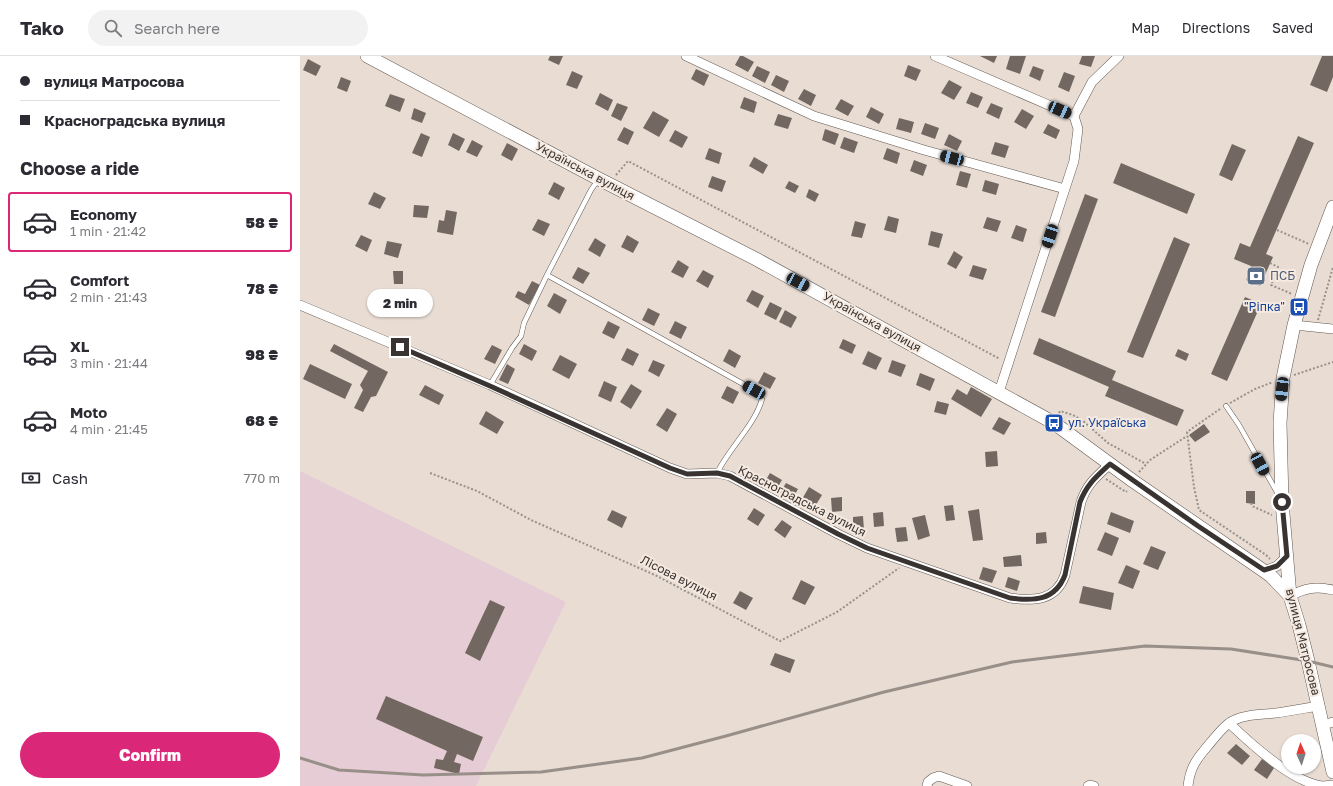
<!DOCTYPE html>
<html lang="en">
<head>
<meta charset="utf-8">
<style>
  body { margin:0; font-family:"Golos Text",sans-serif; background:#f2f2f3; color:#2b2b33; height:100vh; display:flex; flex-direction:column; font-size:15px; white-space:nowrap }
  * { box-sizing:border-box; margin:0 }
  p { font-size:13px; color:#7c7c81 }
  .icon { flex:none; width:22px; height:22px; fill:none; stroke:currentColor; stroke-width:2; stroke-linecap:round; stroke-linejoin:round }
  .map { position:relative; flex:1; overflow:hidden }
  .drawer { display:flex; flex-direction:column; background:#fff; width:300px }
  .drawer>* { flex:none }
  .hud { display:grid; align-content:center; height:88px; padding:0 20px; background:#fff }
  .needle { width:26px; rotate:357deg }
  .tools { position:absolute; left:981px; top:678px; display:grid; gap:8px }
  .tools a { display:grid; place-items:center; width:40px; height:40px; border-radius:50%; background:#fff; box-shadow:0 1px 3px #0004; font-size:20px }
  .end { position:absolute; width:18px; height:18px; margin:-9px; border:5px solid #393431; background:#fff; box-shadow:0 0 0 2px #fff }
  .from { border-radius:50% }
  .bubble { position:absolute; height:28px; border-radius:14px; background:#fff; box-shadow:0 1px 3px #0004; font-size:13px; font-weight:800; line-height:28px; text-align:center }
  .car { position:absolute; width:12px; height:24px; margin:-12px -6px; border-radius:5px; box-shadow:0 0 3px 1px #0007; background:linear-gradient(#222 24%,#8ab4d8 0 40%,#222 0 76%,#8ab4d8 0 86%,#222 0) }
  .hud b { display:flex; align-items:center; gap:14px; height:38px; font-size:15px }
  .hud b+b { border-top:1px solid #e1e1e2 }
  .hud i { width:10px; height:10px; background:#2b2b33 }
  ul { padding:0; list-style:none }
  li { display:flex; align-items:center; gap:12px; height:60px; margin:0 8px 6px; padding:0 12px; border:2px solid transparent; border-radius:4px }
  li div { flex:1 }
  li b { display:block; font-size:15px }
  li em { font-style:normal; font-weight:800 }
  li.active { border-color:#db2777 }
  li>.icon { width:36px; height:36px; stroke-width:1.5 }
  h2 { padding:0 20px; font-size:18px; line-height:48px }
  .pay { display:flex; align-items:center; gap:10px; height:44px; padding:0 20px; font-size:15px }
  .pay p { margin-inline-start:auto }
  .button { display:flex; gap:8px; margin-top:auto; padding:8px 20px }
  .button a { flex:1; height:46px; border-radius:24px; background:#db2777; color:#fff; font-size:16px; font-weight:800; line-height:46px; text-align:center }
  header { display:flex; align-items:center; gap:24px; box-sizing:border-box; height:56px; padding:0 20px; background:#fff; border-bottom:1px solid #e1e1e2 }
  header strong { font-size:19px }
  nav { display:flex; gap:22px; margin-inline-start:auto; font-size:14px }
  .search { width:280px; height:36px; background:#f2f2f3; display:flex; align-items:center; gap:10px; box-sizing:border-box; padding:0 14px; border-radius:22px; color:#7c7c81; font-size:15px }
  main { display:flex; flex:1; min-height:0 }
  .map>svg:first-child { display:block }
  .industrial { fill:#e6cdd5 }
  .building { fill:#736861 }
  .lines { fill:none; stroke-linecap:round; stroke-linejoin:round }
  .lane-casing { stroke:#635851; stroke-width:5.5 }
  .street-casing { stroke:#635851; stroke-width:10 }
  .secondary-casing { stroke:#635851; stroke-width:14 }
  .path { stroke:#9a918b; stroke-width:2; stroke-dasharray:2 2; stroke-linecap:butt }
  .lane { stroke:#fff; stroke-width:4.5 }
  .street { stroke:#fff; stroke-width:9 }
  .secondary { stroke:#fff; stroke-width:13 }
  .rail { stroke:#988f89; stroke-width:3 }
  .route { stroke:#393431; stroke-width:5 }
  .labels { text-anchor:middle; stroke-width:4; stroke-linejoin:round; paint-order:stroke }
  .street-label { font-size:12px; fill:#393431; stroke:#f5e9e0 }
  .service-label { font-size:12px; fill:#4e5e75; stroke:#f5e9e0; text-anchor:start }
  .transit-label { font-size:12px; fill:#164399; stroke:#f5e9e0; text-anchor:end }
</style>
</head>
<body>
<header>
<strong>Tako</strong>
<div class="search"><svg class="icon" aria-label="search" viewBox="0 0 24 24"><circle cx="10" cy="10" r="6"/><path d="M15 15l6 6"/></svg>Search here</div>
<nav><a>Map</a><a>Directions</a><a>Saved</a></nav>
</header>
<main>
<section class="drawer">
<div class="hud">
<b><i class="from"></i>вулиця Матросова</b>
<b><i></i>Красноградська вулиця</b>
</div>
<h2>Choose a ride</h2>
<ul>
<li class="active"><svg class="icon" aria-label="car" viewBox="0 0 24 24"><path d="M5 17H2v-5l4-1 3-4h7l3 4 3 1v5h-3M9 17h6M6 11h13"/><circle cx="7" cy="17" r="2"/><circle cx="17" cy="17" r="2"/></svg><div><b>Economy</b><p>1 min · 21:42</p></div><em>58 ₴</em></li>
<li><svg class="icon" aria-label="car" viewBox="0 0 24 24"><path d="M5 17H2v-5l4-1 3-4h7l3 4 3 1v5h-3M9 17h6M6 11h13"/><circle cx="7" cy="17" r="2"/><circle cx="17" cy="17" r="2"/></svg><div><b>Comfort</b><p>2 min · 21:43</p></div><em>78 ₴</em></li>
<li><svg class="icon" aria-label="car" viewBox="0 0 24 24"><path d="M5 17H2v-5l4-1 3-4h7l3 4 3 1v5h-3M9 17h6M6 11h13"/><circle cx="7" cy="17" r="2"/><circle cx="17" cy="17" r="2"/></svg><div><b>XL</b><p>3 min · 21:44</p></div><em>98 ₴</em></li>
<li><svg class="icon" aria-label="car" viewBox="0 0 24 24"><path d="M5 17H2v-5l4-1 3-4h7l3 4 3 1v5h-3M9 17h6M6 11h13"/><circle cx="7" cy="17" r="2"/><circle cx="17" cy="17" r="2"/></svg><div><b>Moto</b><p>4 min · 21:45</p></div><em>68 ₴</em></li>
</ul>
<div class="pay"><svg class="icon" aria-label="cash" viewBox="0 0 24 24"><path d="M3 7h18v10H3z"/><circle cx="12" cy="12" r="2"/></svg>Cash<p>770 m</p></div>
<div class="button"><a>Confirm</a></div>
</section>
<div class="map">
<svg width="1033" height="730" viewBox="0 0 1033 730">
  <rect width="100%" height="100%" fill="#e8dcd3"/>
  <!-- industrial -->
  <path class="industrial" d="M0 415 266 546 176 730H0Z"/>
  <!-- building -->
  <path class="building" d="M250 0H263L259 9 248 4Z
    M440 0H443L454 6 448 16 435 9Z
    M680 0H697L694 7Z
    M710 0H726L720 18 706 13Z
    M782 0H795L791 11 779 8Z
    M1022 0H1033V21L1027 36 1010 29Z
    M8 3 21 10 16 20 3 14Z
    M608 9 621 14 616 25 604 20Z
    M457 10 470 16 465 27 452 20Z
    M733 10 744 14 740 25 729 20Z
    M396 13 409 19 404 30 391 23Z
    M272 15 283 20 277 33 266 29Z
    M764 16 775 20 769 36 758 31Z
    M476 19 489 25 484 36 471 29Z
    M41 21 51 25 47 36 37 32Z
    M649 24 662 31 654 44 641 37Z
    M504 33 516 39 511 50 498 43Z
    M671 36 683 41 678 52 666 47Z
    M300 37 313 44 308 55 295 48Z
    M90 38 105 43 100 56 85 50Z
    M444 41 457 46 454 57 440 52Z
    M541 43 554 50 548 60 535 53Z
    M317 47 328 51 321 65 311 60Z
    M691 47 703 52 699 63 686 57Z
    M571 51 584 58 579 68 566 61Z
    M114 52 126 57 122 67 111 63Z
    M722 53 734 60 726 73 714 66Z
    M353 55 369 64 359 81 343 72Z
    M478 58 492 62 488 73 474 69Z
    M599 62 614 66 611 77 596 73Z
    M625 67 639 72 635 83 621 78Z
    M748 68 760 74 756 83 743 77Z
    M324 71 334 76 328 89 317 84Z
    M525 73 539 78 535 89 522 84Z
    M375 74 388 81 382 92 369 85Z
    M121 77 130 81 122 101 112 97Z
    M153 77 165 83 159 95 148 89Z
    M649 78 662 85 657 95 644 89Z
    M998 80 1014 87 966 198 973 201 960 230 946 224 951 210 934 203 940 187 950 191Z
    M544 81 558 86 554 97 540 92Z
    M172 84 183 90 177 101 166 96Z
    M695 86 709 90 705 102 691 98Z
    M207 87 218 93 212 105 201 99Z
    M932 88 946 94 932 125 919 119Z
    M409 92 422 97 419 108 405 103Z
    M587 92 600 97 597 108 583 103Z
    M454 101 468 109 463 118 449 110Z
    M614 104 627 109 623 120 610 115Z
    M821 107 895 138 887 158 813 127Z
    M660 115 671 118 667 132 656 129Z
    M412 120 426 125 422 136 408 131Z
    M685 124 699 128 696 139 682 135Z
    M489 125 499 130 495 137 485 132Z
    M254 126 265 132 259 144 248 138Z
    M509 133 519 138 515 146 506 141Z
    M74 136 86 142 80 153 68 148Z
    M785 138 798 143 755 261 741 256Z
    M114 149 129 150 127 162 113 161Z
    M146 154 157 156 153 179 137 176 139 164 144 165Z
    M588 160 599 163 596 177 584 174Z
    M687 161 701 165 697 176 683 172Z
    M238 163 250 168 244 180 232 174Z
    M555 165 566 168 562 182 551 180Z
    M716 169 727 173 723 186 711 182Z
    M631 175 643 178 639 192 628 189Z
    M61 179 72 184 67 196 55 190Z
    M327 179 339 186 333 197 321 191Z
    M874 181 890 188 843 302 827 296Z
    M295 182 306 189 300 201 288 194Z
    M87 185 102 188 98 202 84 198Z
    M654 195 663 201 656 213 647 208Z
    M378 204 389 211 383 222 371 216Z
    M673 209 687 213 683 224 669 220Z
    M278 211 290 217 283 228 272 222Z
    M403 214 414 220 408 232 396 225Z
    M93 215H103V228H94Z
    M232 225 240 229 229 249 215 241 218 235 225 238Z
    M452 234 464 240 458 252 446 245Z
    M254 237 267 244 260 258 247 250Z
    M945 241 961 248 927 325 911 318Z
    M470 246 482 252 476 264 464 258Z
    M348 252 360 258 354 270 342 264Z
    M485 254 497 261 491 272 479 266Z
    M308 265 320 271 314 283 302 277Z
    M375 265 387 271 381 283 369 277Z
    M739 282 816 315 812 324 884 354 877 370 805 340 809 331 733 298Z
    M543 283 556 289 552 298 539 292Z
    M34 288 88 316 76 340 71 341 63 356 54 352 63 334 60 329 68 315 30 295Z
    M224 288 237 295 232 305 219 298Z
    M192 289 202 294 195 308 184 303Z
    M327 292 339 298 333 310 321 304Z
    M429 293 441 300 435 312 423 305Z
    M878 293 889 298 886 305 875 300Z
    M568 295 582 302 576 314 562 308Z
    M260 299 277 308 269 323 252 314Z
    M353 304 365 309 359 321 348 315Z
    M592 304 606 309 601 321 588 316Z
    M10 308 52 328 45 343 3 323Z
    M207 308 215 313 208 328 199 324Z
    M464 316 476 322 470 333 458 327Z
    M620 317 635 323 630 335 616 329Z
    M304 325 317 331 311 346 298 340Z
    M331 328 342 335 331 353 320 346Z
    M125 329 144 339 139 349 119 339Z
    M427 330 439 336 433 348 421 342Z
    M671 331 692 343 681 361 651 343 657 333 667 339Z
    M637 345 649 348 646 359 634 356Z
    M367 352 377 358 367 376 356 369Z
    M186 355 204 366 197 378 179 368Z
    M699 361 711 367 704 379 692 373Z
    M904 368 910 376 895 386 889 379Z
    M697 395 698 410 686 411 685 396Z
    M470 417 482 424 476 434 464 427Z
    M486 427 498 433 492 444 480 437Z
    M509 431 522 439 514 452 501 445Z
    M946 435H955V448L946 447Z
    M542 441V455L532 456 531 442Z
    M653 449 655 464 646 465 644 450Z
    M454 452 465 459 458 470 447 463Z
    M679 453 683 484 673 485 668 455Z
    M312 454 327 461 322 472 307 464Z
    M583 456 584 470 574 471 573 457Z
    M811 456 834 465 830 477 807 468Z
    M625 459 630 480 618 484 612 462Z
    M563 460 564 474 553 475V461Z
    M482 464 492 471 485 482 474 474Z
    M606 471 608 485 597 486 595 472Z
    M746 476 747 487 736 488V477Z
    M805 476 819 482 812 500 797 494Z
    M851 490 866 496 858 514 843 508Z
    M721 499 722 510 704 511 703 501Z
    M826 509 840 515 833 533 818 527Z
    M683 511 697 515 692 527 679 523Z
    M708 521 720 525 717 535 705 531Z
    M501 524 515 531 505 549 492 543Z
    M783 530 814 537 811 554 779 547Z
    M440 535 453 542 446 554 433 547Z
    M190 544 205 551 180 605 165 597Z
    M475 597 495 604 490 617 470 609Z
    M86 640 183 681 173 705 157 698 154 706 161 708 159 718 134 712 136 703 143 704 147 695 76 663Z
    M936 688 950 700 942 709 927 697Z
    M962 703 974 712 967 723 954 714Z"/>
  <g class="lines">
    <!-- lane casing -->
    <g class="lane-casing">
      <path id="lane" d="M247 219 454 334 462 343C455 369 429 392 417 417
        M190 329 212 292 221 280 224 267 247 219 291 134 298 124
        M926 350 939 369 978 438"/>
    </g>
    <!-- street casing -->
    <g class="street-casing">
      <path id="street" d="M386 0 514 60 624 94 765 133
        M635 0 774 60
        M0 249 190 329 370 412 387 418 417 417 430 420 538 478 567 492 710 542C734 545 756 545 765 519L781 446C787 428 796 421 810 408
        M994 269 1033 273
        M699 336 774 105 778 73 774 60 792 26 819 0
        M964 515 977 510 987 500
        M990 540C1005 532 1016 530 1033 534
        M929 667C951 688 992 726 1022 730
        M1023 669 1033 666
        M627 730 628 726 633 722 639 720 667 730
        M788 730 790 729 794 730
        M888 730C890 713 895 705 906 692 913 684 920 674 929 667 942 658 961 659 976 657 991 655 1005 652 1019 650
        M1023 730 1033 729"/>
    </g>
    <!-- secondary casing -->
    <g class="secondary-casing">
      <path id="secondary" d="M67 0 299 123 456 203 754 367 833 425 964 515 971 520 990 540
        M1033 151 1011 209 994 269 983 322 980 367 982 446 990 540 999 569 1008 605 1033 716"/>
    </g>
    <!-- path -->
    <path class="path" d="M316 119 328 105 700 303
      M977 174 1009 188
      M970 207 978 211 971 229 992 238
      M1018 264 1033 211
      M994 319 1033 306
      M930 347 955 333 973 326
      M920 353 887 376 894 431 899 454 966 499 970 503
      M759 357 760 355 773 359 783 365 808 387 846 408
      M839 416 850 404 887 380
      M130 417 177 435 231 464 357 520 480 585 537 556 599 512
      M806 423 826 436 827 435
      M951 447 952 450 972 459"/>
    <!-- lane -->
    <use href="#lane" class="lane"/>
    <!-- street -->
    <use href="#street" class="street"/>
    <!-- secondary -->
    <use href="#secondary" class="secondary"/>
    <!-- rail -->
    <path class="rail" d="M0 702 39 714 123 719 241 716 342 702 426 680 584 636 712 606 845 590 931 593 1008 605 1033 611"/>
  </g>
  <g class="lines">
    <!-- route -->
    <path class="route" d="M100 291 190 330 370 412 387 418 417 417 430 420 538 478 567 492 710 542C734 545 755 545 765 519L780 446C787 428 796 421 810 408L898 470 964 514 977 510 987 500 982 446"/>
  </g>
  <!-- icons -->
  <defs>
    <g id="bank-square" transform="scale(1)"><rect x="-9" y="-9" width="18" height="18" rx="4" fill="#5c6f8a" stroke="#f5e9e0"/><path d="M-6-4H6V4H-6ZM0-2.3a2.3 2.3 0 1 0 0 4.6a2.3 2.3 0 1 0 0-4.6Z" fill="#fff"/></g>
    <g id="bus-square" transform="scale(1)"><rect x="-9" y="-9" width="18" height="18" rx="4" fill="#1a4fb4" stroke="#f5e9e0"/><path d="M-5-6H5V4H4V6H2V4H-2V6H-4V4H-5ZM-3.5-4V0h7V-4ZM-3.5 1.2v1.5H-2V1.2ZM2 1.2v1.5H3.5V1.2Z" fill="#fff"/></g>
  </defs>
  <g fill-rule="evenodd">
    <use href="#bank-square" x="956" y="220"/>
    <use href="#bus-square" x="999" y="251"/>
    <use href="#bus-square" x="754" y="367"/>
  </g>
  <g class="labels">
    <!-- street labels -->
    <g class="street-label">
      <text transform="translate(285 115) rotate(28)" y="4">Українська вулиця</text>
      <text transform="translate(572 266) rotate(29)" y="4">Українська вулиця</text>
      <text transform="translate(502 445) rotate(27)" y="4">Красноградська вулиця</text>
      <text transform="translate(379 522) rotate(27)" y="4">Лісова вулиця</text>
      <text transform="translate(1003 586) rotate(76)" y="4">вулиця Матросова</text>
    </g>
    <!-- service labels -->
    <g class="service-label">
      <text x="970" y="224">ПСБ</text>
    </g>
    <!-- transit labels -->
    <g class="transit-label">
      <text x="985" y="255">"Ріпка"</text>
      <text x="768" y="371" text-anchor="start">ул. Україська</text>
    </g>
  </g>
</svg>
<div class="tools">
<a><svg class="needle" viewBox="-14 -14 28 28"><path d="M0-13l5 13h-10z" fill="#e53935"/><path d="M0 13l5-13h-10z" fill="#7c7c81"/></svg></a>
</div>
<i class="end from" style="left:982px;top:446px"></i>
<i class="end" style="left:100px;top:291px"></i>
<div class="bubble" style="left:67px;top:233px;width:66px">2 min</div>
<i class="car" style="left:760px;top:54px;rotate:114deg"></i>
<i class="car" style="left:652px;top:102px;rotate:285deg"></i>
<i class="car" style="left:750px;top:180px;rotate:198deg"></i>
<i class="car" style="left:498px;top:226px;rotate:118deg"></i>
<i class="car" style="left:982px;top:333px;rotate:187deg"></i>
<i class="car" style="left:454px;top:334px;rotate:299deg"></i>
<i class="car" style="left:960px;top:408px;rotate:151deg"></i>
</div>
</main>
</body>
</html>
